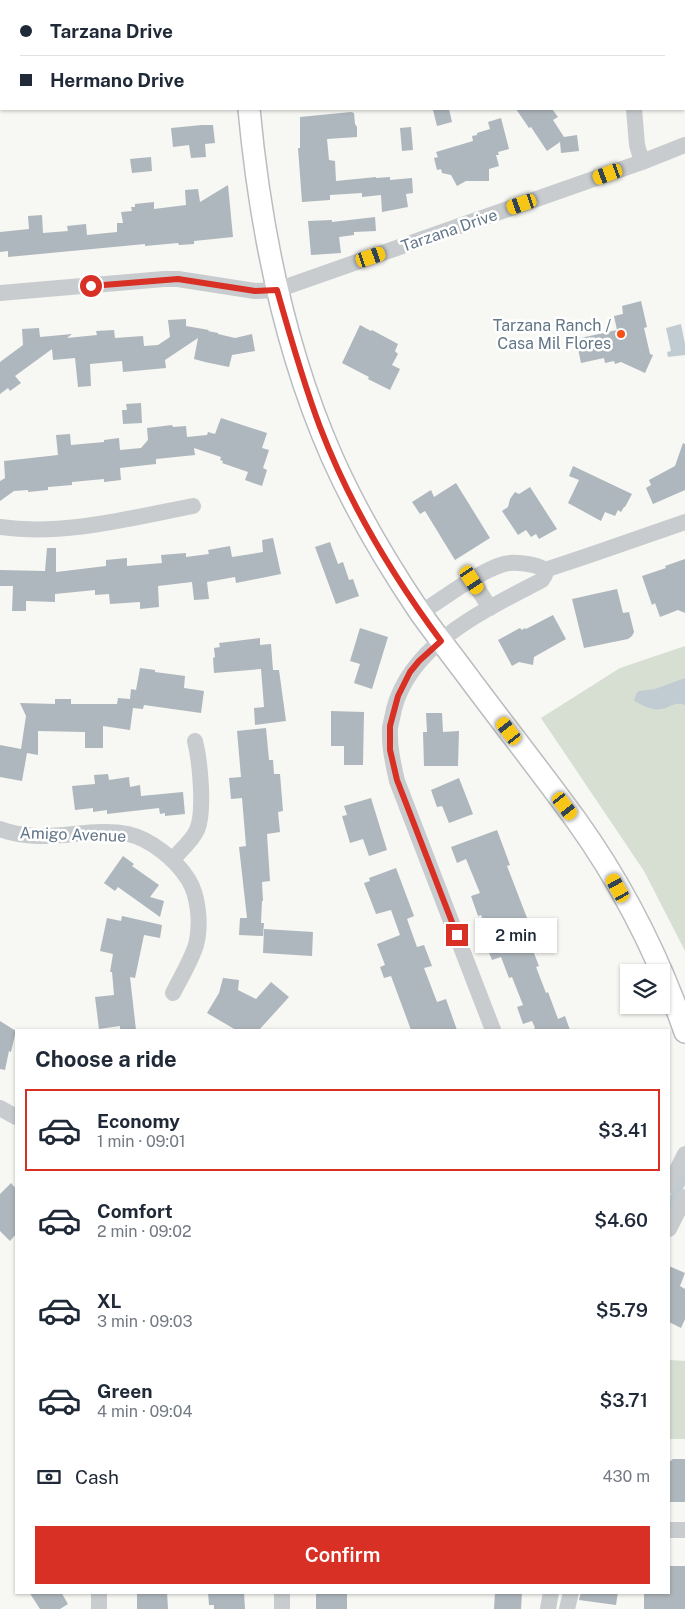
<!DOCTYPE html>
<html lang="en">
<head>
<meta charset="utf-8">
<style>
  body { margin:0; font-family:"Public Sans",sans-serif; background:#f2f2f3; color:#1f2937; height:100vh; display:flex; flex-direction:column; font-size:19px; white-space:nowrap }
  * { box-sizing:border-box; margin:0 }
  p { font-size:16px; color:#747a83 }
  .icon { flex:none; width:28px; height:28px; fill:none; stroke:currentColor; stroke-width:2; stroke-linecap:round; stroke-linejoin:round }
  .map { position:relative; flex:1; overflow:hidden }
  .panel { position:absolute; left:15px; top:1029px; width:655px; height:565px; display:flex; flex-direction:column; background:#fff; border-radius:0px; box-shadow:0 1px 4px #0004 }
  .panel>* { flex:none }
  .hud { position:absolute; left:0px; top:0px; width:685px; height:110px; box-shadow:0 1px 4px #0004; display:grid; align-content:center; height:110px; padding:0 20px; background:#fff }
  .fabs { position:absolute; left:620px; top:964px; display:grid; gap:10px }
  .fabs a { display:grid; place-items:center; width:50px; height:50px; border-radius:0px; background:#fff; box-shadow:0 1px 4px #0004; font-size:25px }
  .end { position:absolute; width:22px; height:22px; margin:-11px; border:6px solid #d93025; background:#fff; box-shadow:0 0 0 2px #fff }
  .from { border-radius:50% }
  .bubble { position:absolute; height:35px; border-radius:0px; background:#fff; box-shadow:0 1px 4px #0004; font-size:16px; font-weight:600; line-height:35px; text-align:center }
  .car { position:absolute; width:15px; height:30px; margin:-15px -8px; border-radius:6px; box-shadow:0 0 4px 1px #0007; background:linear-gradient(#f5c518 24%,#345 0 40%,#f5c518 0 76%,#345 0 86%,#f5c518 0) }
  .hud b { display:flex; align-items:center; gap:18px; height:48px; font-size:19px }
  .hud b+b { border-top:1px solid #e0e1e3 }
  .hud i { width:12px; height:12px; background:#1f2937 }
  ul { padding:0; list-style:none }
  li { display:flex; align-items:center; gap:15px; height:82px; margin:0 10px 8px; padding:0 10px; border:2px solid transparent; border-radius:0px }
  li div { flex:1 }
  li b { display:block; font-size:19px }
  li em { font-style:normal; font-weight:600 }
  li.selected { border-color:#d93025 }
  li>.icon { width:45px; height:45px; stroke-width:1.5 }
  h2 { padding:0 20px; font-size:22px; line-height:60px }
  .pay { display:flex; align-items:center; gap:12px; height:55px; padding:0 20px; font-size:19px }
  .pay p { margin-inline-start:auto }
  .action { display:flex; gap:10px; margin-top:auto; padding:10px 20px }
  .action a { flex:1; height:58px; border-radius:0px; background:#d93025; color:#fff; font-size:20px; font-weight:600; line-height:58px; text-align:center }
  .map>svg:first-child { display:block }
  .green { fill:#d7dfd3 }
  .water { fill:#c1ccd2 }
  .building { fill:#aeb7bd }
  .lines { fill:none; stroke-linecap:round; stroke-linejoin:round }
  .major-casing { stroke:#b9bdc1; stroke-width:24 }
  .minor { stroke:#c8cccf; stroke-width:16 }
  .major { stroke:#fff; stroke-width:21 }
  .route { stroke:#d93025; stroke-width:6 }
  .poi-dot { fill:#f55015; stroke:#fff; stroke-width:2 }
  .labels { text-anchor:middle; stroke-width:5; stroke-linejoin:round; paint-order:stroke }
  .street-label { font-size:16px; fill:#627687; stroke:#fff }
  .poi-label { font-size:16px; fill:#627687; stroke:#fff; text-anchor:end }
</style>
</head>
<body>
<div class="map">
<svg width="685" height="1609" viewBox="0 0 685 1609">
  <rect width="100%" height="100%" fill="#f7f7f3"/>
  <!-- green -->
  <path class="green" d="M685 646V951L644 871 541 718 620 668Z
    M669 1360 685 1361V1439H669Z"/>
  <!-- water -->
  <path class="water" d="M681 324 685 344V355L668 357 667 352 671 351 666 328Z
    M685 678V705C675 701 671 707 662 709 652 711 642 705 634 701L636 694 639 691 655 689Z
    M685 1168V1185L669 1217V1198Z"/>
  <!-- building -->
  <path class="building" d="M440 109H449L452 122 437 126 433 110Z
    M516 109H552L558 117 553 120 564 137 577 135 579 151 561 153 560 142 547 151 531 127 529 128Z
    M351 112 354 113 355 124 357 127V137L327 139 329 160 335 161 336 181 376 177V178L390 177V180L412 178 413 193 406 194 408 207 382 212 381 195 362 197V193L330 195V200L302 202 298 148H300V117Z
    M501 118 509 149 498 152 499 155H496L499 166 489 169V181H466L457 186 451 175 442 173 441 169 437 170 434 158 438 157 436 152 473 141 472 136 477 135V133L490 129 488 122Z
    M202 125H213L215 143 205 144 206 157 191 158 189 145 173 147 171 128Z
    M411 127 413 150 402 151 400 128Z
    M151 157 152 171 132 173 130 159Z
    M228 185 233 237 194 241V244L179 245 178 243 145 246V244L8 257V251L0 252V232L29 229 28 216 42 215 43 233 68 231 67 226 86 224 87 235 117 232V223H123L121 212 132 211 131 207H135V204L154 202V209L186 205 185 190 198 189 200 202Z
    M375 217 376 231 354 232V235L339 237 341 253 311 255 308 221 332 220V222Z
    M641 301 647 327 644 328 650 354 653 355 645 373 621 362 615 364 614 361 605 363 604 358 581 363 576 339 617 330 614 316 623 314 622 306Z
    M186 319V326L209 330 208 331 218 333V334L235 338 252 334 255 351 232 355 229 367 205 362 194 359 198 338 165 360 166 368 123 372 122 361 90 364 91 386 78 387 75 358 53 360 52 349 15 376 21 383 10 391 8 388 0 394V362L23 345 22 329 39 328 40 337 72 334 67 338 97 335 96 331 114 330 115 338 143 336 144 346 158 345 170 337 168 320Z
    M360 325 371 331 372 330 398 344 395 351 398 354 392 365 400 369 390 390 368 379 369 377 342 363Z
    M141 403 142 423 123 424 122 410H127L126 404Z
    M221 418 267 433 262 448 269 450 263 468 267 470 262 486 245 480 248 472 222 463 223 461 220 460 221 457 194 448 195 455 156 459V464L120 468 121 480 104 482V479L72 482V485L48 487V490L28 492V490L14 491 0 501V481L5 478 4 461 58 455 56 435 70 434 71 445 104 442V440L119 438 120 450 141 448 148 440 147 428 172 425 173 427 186 426 187 437 207 435 208 432 215 434Z
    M683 443 685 444V490L653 504 646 488 651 485 649 480 675 466Z
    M573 466 632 494 625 507H624L621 512 618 510 615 516 605 512 601 521 568 503 579 480 569 476Z
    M456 483 490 538 455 560 425 511 420 514 412 502 431 490 434 497Z
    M530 487 557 529 539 539 536 534 531 537 526 530 518 535 502 511 508 507 510 499 515 492 519 494Z
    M273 538 281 574 236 583 235 577 207 582 209 599 194 600 192 582 158 586 159 607 140 609V602L110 604 109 594 95 595V590L55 594V602L26 601V611H12L13 586H0V570L45 571 47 548H56V572L106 566V560L127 558V566L162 563 161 555 186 553V557L209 554 208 550 230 546 232 557 263 552 262 540Z
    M330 542 338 564 343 562 349 580 353 579 359 596 336 604 315 547Z
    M685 559V613L678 610 660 617 655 603 652 605 642 576 666 568 665 566Z
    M617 589 623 613 629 612 634 632 632 636 628 639 584 648 572 599Z
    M553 615 566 639 534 657 533 665 519 662 512 666 498 640 520 628 522 630 525 628 526 629Z
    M360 628 388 637 372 689 354 683 360 664 350 661Z
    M260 638V645L271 644 273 670H279L286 721 255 725 254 708 264 707 261 669 214 673 213 658 215 657 214 648 220 647 219 643Z
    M140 668 155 670V672L185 676 184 688 204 691 201 713 144 705 143 709 133 708 130 730 103 726V748H85V732L38 731V755L27 753 22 781 0 777V745L21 749 26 716 20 703 55 704V699H71V704H117L118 698 130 699 131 689 136 690Z
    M331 711 364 712 363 765H344V746H331Z
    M426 713H442L443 732 459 731 458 766H424L423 732H427Z
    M266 728 269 760H273L274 774H280L283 811 278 812 280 832 267 834 270 881 262 882 263 901H262L261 923H264L263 936 239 935 240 918H247L239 847 246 846 242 798 231 799 229 778 241 777 237 731Z
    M108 774 109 780 129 777 130 787 140 785 141 796 183 792 185 814 165 816V813L160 814 159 808 107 814V810L93 812V808L75 810 72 786 95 784 94 775Z
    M459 778 473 814 449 823 442 806 437 807 431 790Z
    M371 798 387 850 369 856 363 839 350 843 342 816 347 815 344 806Z
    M497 830 510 865 507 866 529 923 523 925 539 966 536 967 546 993 548 992 558 1019 565 1016 570 1030H532L535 1028 532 1021 523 1024 517 1007 523 1005 512 977 509 978 501 957 492 960 486 945 492 943 481 915 478 916 471 896 480 893 466 859 457 863 451 847Z
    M123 856 134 864 132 866 159 885 150 897 164 901 160 917 118 887 115 891 104 883Z
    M396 868 414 916 407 919 417 947 424 945 432 966 424 968 437 1002 446 999 457 1030H411L391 976 384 978 380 967 385 965 377 944 400 935 391 910 376 914 364 883 370 881 369 878Z
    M122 916 162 925 160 938 144 935 135 978 130 977 136 1030H120V1026L99 1029 95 997 114 995 112 972H110L113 954 100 951 107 918 121 921Z
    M264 929 313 932 312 956 263 953Z
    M223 978 239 980 238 990 256 999 271 982 289 997 259 1030H236L207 1013 219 993Z
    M0 1021 16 1031 11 1052 9 1051 5 1070 0 1069Z
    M11 1183 16 1189V1234L10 1241 0 1231V1194Z
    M669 1266 685 1273 680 1286 685 1289V1319L681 1328 669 1322Z
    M673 1459H685V1502H669V1462Z
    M669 1566H685V1609H644V1592H669Z
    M29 1592H61L68 1604 60 1609H40Z
    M137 1592H167L168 1609H137Z
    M208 1592H244L245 1609H214V1605H209Z
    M316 1592H347V1609H316Z
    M495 1592H522L521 1609H494Z
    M581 1592H618L616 1605 579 1600Z"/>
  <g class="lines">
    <!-- major casing -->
    <g class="major-casing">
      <path id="major" d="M239 0V1
        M249 109C260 227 284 348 332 457 356 511 386 562 419 611 433 631 448 650 463 670 500 720 539 769 576 820 622 884 659 957 685 1032"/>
    </g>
    <!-- minor -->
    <path class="minor" d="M624 0 625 1
      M0 35H1
      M634 109 637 145 642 162
      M0 293 164 279H178L255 291 277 290 642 162 685 145
      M0 527C63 536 131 518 193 506
      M545 570 590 555 685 522
      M472 580 490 608
      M420 613C443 599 479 571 504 564 514 561 537 564 545 570
      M0 829C43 846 87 826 128 834 151 839 176 860 188 879 199 896 201 926 196 945 191 961 180 979 173 993
      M172 860C180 851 192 841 197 830 205 812 200 761 195 741
      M493 1030 397 781C393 763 389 746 390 728 391 722 393 715 394 709 411 643 487 609 542 580L545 575V570
      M0 1108 16 1117
      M669 1186 685 1154
      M669 1229 685 1197
      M669 1530H685
      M99 1592V1609
      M282 1592V1609
      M548 1609 551 1592
      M567 1609 571 1592"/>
    <!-- major -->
    <use href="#major" class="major"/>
  </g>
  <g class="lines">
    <!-- route -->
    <path class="route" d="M91 286 178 279 255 291 277 290C290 336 303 382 320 427 349 503 392 575 441 641L419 661 410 672 398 696 390 726V750L397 780 457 935"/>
  </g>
  <!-- markers -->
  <circle class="poi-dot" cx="621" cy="334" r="5"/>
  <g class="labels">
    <!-- street labels -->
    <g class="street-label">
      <text transform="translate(449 230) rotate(-19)" y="6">Tarzana Drive</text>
      <text transform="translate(73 834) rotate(2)" y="6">Amigo Avenue</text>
    </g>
    <!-- poi labels -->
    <g class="poi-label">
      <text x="611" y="331">Tarzana Ranch /<tspan x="611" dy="18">Casa Mil Flores</tspan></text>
    </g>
  </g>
</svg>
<div class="fabs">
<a><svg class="icon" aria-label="layers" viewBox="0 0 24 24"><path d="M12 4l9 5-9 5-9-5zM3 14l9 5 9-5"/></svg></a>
</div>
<i class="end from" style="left:91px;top:286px"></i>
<i class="end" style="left:457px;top:935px"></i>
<div class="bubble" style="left:475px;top:918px;width:82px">2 min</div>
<i class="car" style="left:608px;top:174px;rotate:250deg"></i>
<i class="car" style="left:522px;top:204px;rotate:251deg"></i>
<i class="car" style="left:371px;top:257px;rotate:71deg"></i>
<i class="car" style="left:472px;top:580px;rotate:147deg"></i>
<i class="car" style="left:509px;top:731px;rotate:323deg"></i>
<i class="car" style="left:565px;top:806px;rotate:143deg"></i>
<i class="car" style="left:618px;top:888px;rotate:331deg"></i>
<div class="hud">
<b><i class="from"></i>Tarzana Drive</b>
<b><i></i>Hermano Drive</b>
</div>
<section class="panel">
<h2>Choose a ride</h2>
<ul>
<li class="selected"><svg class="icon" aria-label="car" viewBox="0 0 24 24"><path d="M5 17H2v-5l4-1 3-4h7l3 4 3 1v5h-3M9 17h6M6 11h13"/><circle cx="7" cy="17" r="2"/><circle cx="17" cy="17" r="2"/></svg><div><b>Economy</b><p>1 min · 09:01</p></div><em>$3.41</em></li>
<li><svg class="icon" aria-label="car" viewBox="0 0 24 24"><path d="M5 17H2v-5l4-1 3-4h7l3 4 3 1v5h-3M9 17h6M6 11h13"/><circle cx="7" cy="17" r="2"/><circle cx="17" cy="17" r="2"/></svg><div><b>Comfort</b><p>2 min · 09:02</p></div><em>$4.60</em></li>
<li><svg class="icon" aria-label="car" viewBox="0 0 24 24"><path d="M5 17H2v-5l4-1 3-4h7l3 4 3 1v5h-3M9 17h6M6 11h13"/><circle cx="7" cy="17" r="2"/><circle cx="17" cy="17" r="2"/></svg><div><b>XL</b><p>3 min · 09:03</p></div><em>$5.79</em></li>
<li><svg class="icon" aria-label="car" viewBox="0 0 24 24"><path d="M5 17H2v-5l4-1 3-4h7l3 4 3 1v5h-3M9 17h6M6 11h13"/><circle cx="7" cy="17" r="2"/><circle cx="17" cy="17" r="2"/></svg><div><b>Green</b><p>4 min · 09:04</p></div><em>$3.71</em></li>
</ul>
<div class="pay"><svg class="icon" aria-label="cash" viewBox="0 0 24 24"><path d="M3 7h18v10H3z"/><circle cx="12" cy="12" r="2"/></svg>Cash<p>430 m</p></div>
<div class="action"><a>Confirm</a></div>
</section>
</div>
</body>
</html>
